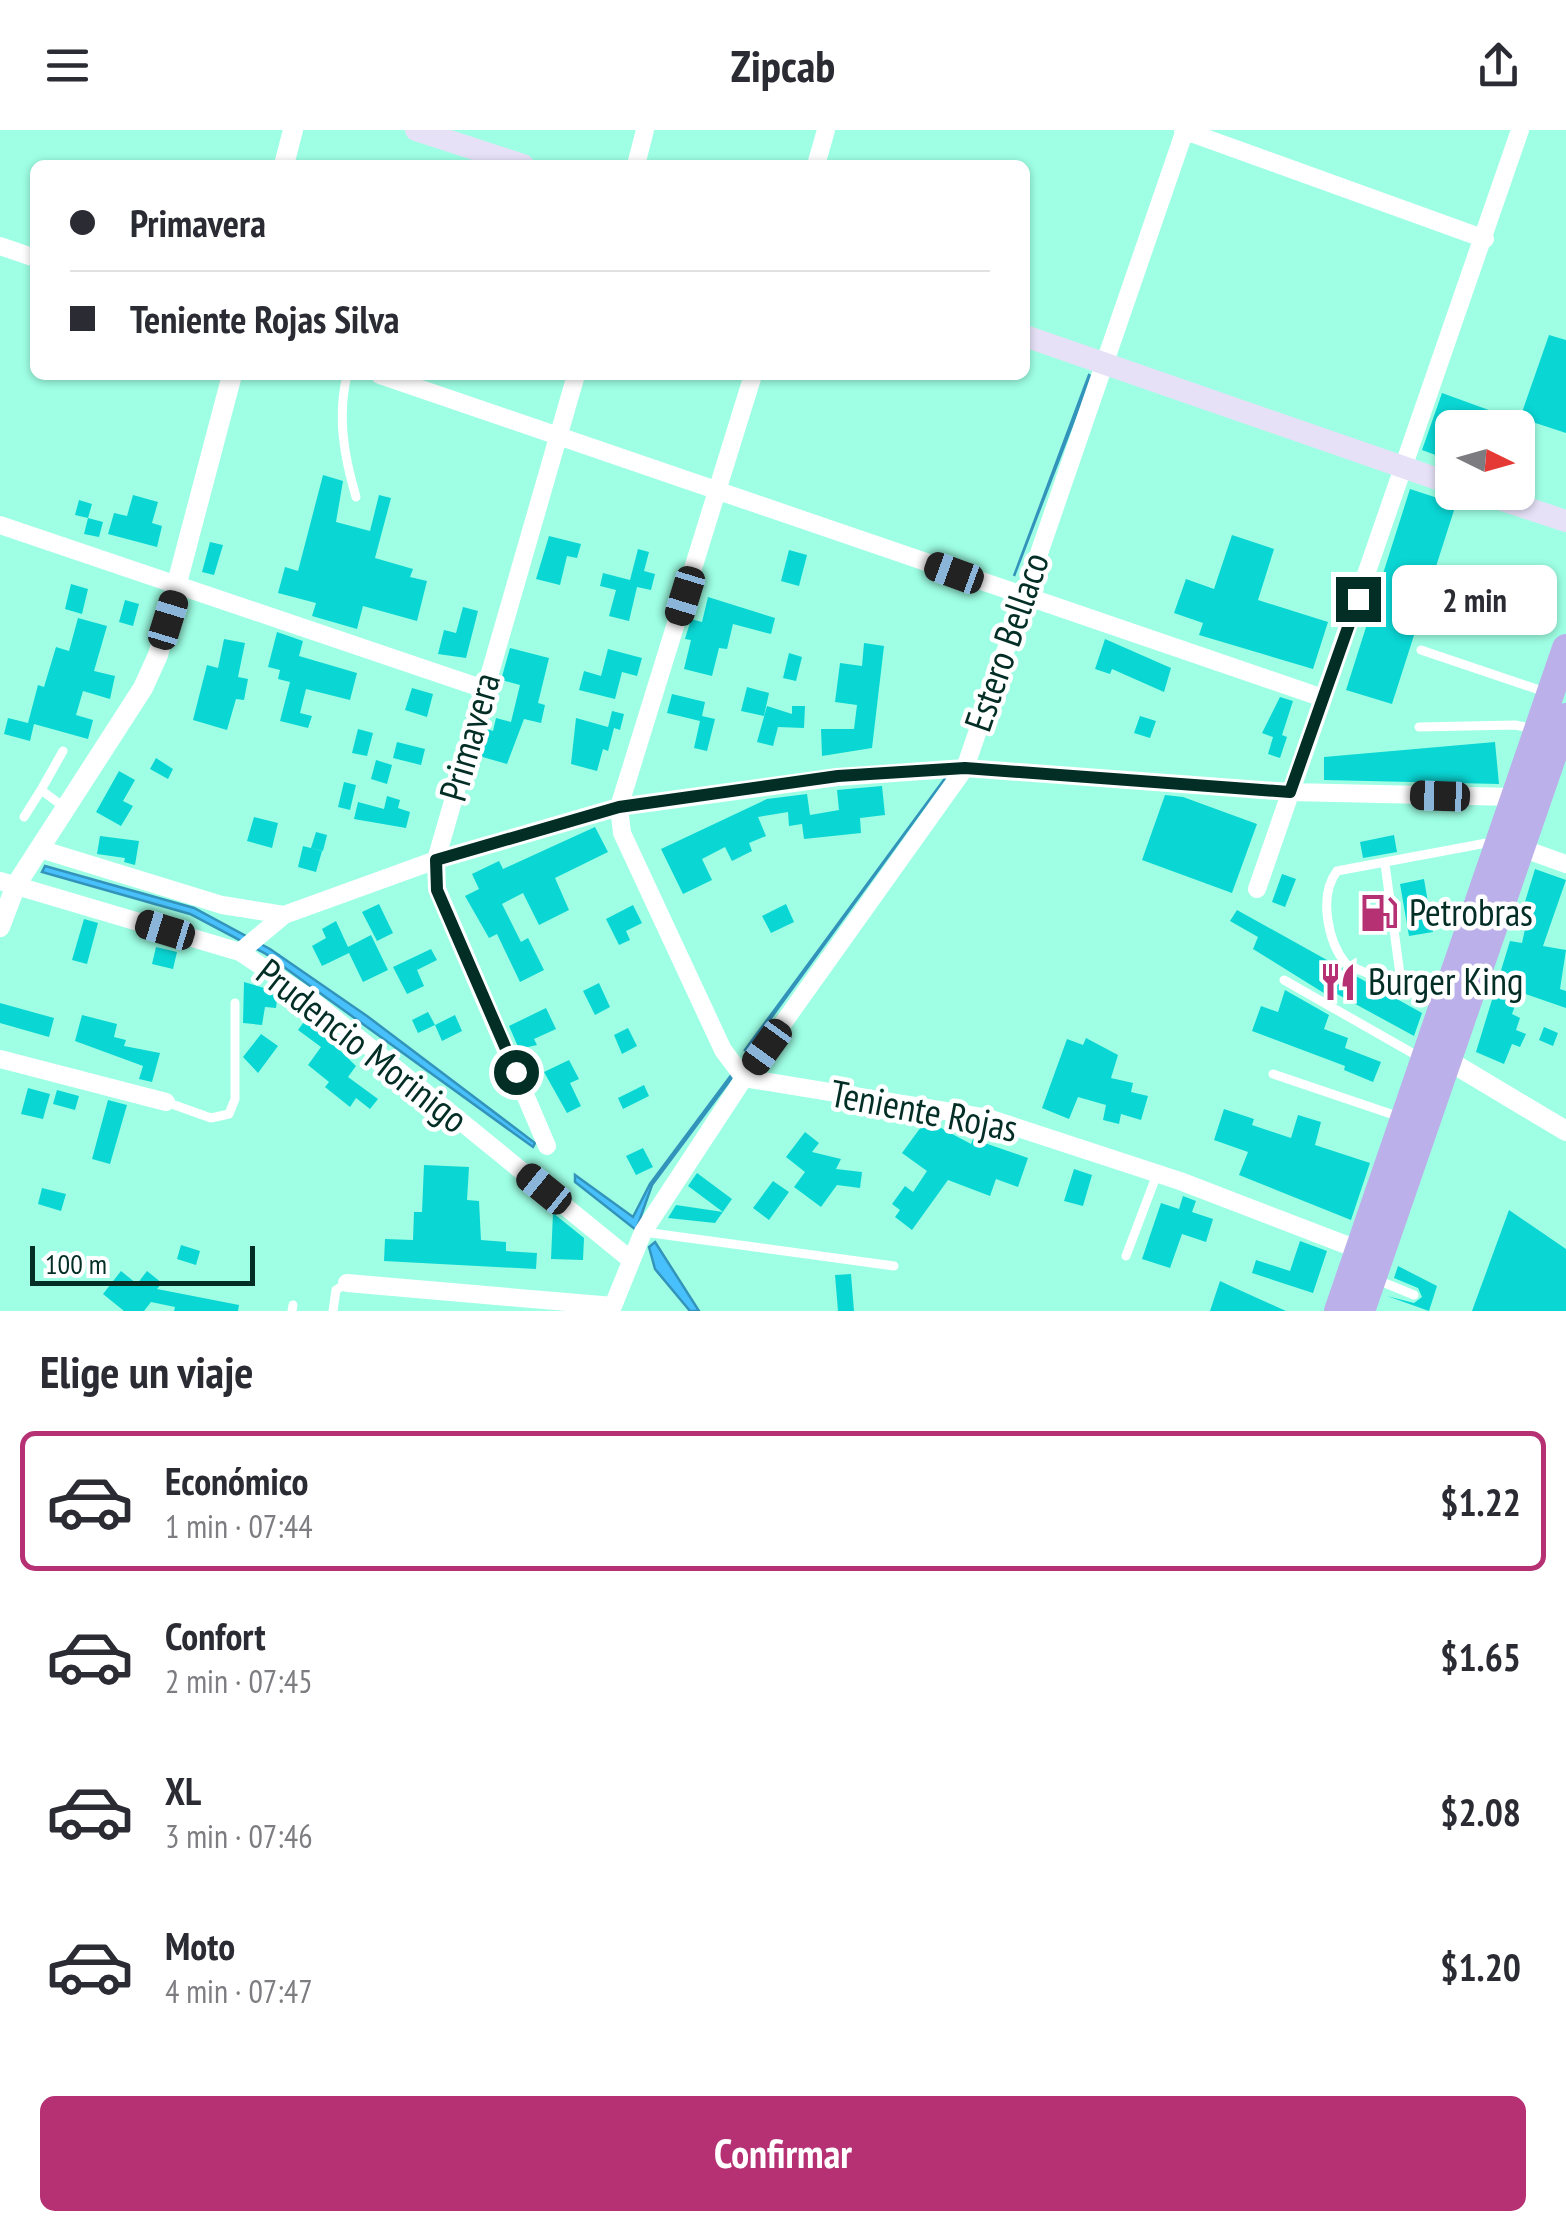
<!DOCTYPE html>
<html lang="es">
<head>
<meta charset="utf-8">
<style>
  body { margin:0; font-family:"PT Sans Narrow",sans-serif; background:#f2f2f3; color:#2b2b33; height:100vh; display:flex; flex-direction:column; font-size:38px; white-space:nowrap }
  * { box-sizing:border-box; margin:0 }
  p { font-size:32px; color:#7c7c81 }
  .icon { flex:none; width:55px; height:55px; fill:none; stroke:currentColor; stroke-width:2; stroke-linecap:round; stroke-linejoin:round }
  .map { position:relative; height:1181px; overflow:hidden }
  .drawer { display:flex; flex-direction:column; background:#fff; flex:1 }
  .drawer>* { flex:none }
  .guide { position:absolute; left:30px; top:30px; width:1000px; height:220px; border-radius:15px; box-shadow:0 2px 8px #0004; display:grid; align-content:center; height:220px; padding:0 40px; background:#fff }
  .needle { width:65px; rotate:95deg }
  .controls { position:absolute; left:1435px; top:280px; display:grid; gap:20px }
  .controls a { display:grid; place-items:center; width:100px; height:100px; border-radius:15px; background:#fff; box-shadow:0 2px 8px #0004; font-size:50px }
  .scale { position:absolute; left:30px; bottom:25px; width:225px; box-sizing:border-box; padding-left:10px; border:5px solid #022e25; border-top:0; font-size:28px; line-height:35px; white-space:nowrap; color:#022e25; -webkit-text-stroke:8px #fff; paint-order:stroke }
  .end { position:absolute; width:45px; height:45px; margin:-22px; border:12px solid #022e25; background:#fff; box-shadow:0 0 0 5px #fff }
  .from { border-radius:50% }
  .bubble { position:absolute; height:70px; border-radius:15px; background:#fff; box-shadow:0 2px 8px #0004; font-size:32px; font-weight:700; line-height:70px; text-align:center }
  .car { position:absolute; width:30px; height:60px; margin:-30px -15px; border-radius:12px; box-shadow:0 0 8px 2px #0007; background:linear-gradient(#222 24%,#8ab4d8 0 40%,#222 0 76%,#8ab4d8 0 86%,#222 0) }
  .guide b { display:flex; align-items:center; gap:35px; height:95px; font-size:38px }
  .guide b+b { border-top:2px solid #e1e1e2 }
  .guide i { width:25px; height:25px; background:#2b2b33 }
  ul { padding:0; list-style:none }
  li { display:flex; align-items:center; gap:30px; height:140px; margin:0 20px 15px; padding:0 20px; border:5px solid transparent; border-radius:15px }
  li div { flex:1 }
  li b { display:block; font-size:38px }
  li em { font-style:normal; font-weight:700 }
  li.current { border-color:#b63074 }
  li>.icon { width:90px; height:90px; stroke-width:1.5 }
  h2 { padding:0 40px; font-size:45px; line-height:120px }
  .action { display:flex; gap:20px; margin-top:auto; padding:20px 40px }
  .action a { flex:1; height:115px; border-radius:15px; background:#b63074; color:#fff; font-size:40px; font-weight:700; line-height:115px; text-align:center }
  header { display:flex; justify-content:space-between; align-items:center; height:130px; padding:0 40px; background:#fff; font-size:45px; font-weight:700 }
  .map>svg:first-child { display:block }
  .water { fill:#48c0fb; stroke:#3394bb; stroke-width:2.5 }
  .building { fill:#0ad6d4 }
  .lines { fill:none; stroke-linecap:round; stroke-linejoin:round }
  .service { stroke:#fff; stroke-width:9 }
  .minor { stroke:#fff; stroke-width:18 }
  .tertiary { stroke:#fff; stroke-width:20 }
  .secondary { stroke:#e6e1f7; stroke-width:22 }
  .trunk { stroke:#bcb0ea; stroke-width:28 }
  .route { stroke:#022e25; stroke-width:12 }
  .labels { text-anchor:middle; stroke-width:9; stroke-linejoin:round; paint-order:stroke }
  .street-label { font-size:38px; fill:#022e25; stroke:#fff }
  .poi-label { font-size:38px; fill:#022e25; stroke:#fff; text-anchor:start }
</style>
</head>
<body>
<header><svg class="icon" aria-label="menu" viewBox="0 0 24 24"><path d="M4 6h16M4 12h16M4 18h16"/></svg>Zipcab<svg class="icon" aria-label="share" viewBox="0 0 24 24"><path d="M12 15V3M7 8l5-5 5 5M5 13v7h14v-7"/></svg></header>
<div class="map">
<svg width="1566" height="1181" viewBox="0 0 1566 1181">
  <rect width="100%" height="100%" fill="#9effe4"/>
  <!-- water -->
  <path class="water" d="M1089 245 1091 246 1014 446Z
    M946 647 747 921 745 920Z
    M45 736 194 778 270 819 367 886 535 1013 533 1017 266 824 190 784 42 742Z
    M735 940 731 949 652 1055 636 1100 575 1052V1045L633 1087 650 1054Z
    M655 1112 699 1181H690L655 1139 649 1117Z"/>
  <!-- building -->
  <path class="building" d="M1549 205 1566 210V303L1520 288Z
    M1442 263 1497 283 1491 298H1452V331L1422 320Z
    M323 345 343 351 336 392 370 401 379 365 391 368 375 428 413 439 410 447 427 451 417 491 363 476 357 499 312 486 316 473 278 463 285 437 298 441Z
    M1410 359 1456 374 1392 574 1346 560Z
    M133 365 158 372 152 393 162 396 157 417 108 404 114 383 127 386Z
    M79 370 92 374 88 388 75 385Z
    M88 388 103 392 99 407 84 404Z
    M1232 405 1274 419 1258 470 1328 492 1313 539 1199 505 1203 493 1174 483 1186 449 1214 459Z
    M549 406 581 414 577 428 567 426 560 455 536 449Z
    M210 412 223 415 214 445 202 442Z
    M638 419 649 422 644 441 655 444 651 460 637 457 629 491 609 486 616 460 600 456 603 443 630 450Z
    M789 420 807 425 799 456 781 451Z
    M71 454 88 459 82 484 65 479Z
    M708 467 775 488 771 504 733 494 727 519 719 518 712 546 684 539 691 510 685 509 691 489 702 492Z
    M125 470 139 474 133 496 119 492Z
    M463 477 478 481 466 528 438 524 444 500 456 503Z
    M78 488 107 496 94 541 115 546 110 569 83 561 76 585 93 590 88 609 34 594 30 611 4 604 8 588 28 593 38 555 44 557 56 517 69 521Z
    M277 502 303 511 299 526 357 543 350 570 306 559 300 583 312 586 308 598 280 591 290 552 278 549 280 540 268 537Z
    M224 509 245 513 238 547 248 549 244 570 236 569 227 600 193 590 207 535 218 538Z
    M1105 509 1171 538 1164 562 1112 539 1110 544 1095 539Z
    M864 513 884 516 872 618 822 626 821 599H854L857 575 835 572 840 533 862 536Z
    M510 518 549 528 538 573 545 575 541 593 524 589 507 634 479 626 487 599 493 601 496 588 511 592 520 555 501 550Z
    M608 519 642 528 637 546 622 542 615 569 579 560 584 541 601 546Z
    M789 523 802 527 796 551 783 548Z
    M747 557 769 563 764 586 741 581Z
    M412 558 433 564 427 587 405 580Z
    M672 564 705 572 702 586 715 589 707 621 694 618 700 591 667 583Z
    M1280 567 1293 571 1282 605 1287 607 1280 628 1268 624 1273 607 1262 603Z
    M767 576 792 584V576H805L804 598 778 597 773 616 757 612Z
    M612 581 624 584 620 600 614 598 608 621 603 619 597 641 571 634 576 588 608 597Z
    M1140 586 1156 591 1150 608 1134 603Z
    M358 599 373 603 367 626 352 623Z
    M397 612 425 619 421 635 393 628Z
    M1495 612 1499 654 1324 650V627Z
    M156 628 173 639 168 649 150 639Z
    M376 630 392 635 387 654 371 649Z
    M119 641 135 650 123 671 133 676 121 696 96 682Z
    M344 652 356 655 350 680 338 677Z
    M882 656 885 685 860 688 861 703 804 709 802 694 789 696 788 682 758 687 766 706 749 713 752 721 732 731 725 717 702 729 712 750 683 764 661 719 767 669 807 664 810 685 839 680 837 660Z
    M1165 665 1183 667 1257 694 1232 763 1142 730Z
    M387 666 400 670 398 678 410 682 406 698 354 689 358 672 384 679Z
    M254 687 278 693 272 718 247 711Z
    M595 697 608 722 555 748 569 780 539 795 523 763 502 774 521 812 528 808 544 840 520 852 497 804 489 808 465 766 479 759 472 744 499 731 503 739Z
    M316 702 327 705 323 721 311 718Z
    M1394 705 1397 722 1363 728 1360 712Z
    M100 706 139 711 135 735 124 732 125 728 97 724Z
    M303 716 322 721 316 742 298 737Z
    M1535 739 1566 750 1543 816 1566 820 1560 859 1566 861V878L1520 862 1512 884 1520 888 1516 900 1526 904 1520 917 1512 914 1504 934 1476 922 1510 811 1522 813 1527 790 1520 788Z
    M1282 744 1296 749 1285 777 1272 772Z
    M1424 749 1433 802 1409 806 1400 754Z
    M379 774 393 803 377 811 362 782Z
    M786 774 794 792 771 803 762 786Z
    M633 775 642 793 626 801 630 810 619 815 606 789Z
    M1237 780 1422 883 1414 906 1337 864 1335 870 1253 819 1258 807 1230 791Z
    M84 789 98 793 87 834 72 830Z
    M336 791 348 817 371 805 388 840 363 852 349 823 322 836 312 816 326 808 322 799Z
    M156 817 177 822 173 839 152 834Z
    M431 819 437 830 417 840 424 856 407 864 393 837Z
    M244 852 278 862 276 878 265 877 262 895 243 893Z
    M599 853 610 877 595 885 583 861Z
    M1285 860 1329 885 1324 899 1348 908 1345 918 1381 932 1373 952 1344 940 1345 936 1252 901 1261 876 1278 882Z
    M0 873 54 888 49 907 0 893Z
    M546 878 556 899 534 909 537 915 519 919 509 896Z
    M428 882 435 895 418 903 412 890Z
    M82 885 117 894 114 907 126 910 124 916 160 923 152 952 139 949 143 936 75 911Z
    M309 885 332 903 324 915 328 909 356 936 348 947 378 969 370 979 356 968 350 977 325 957 329 952 308 935 321 917 298 900Z
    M455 885 462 901 442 911 435 895Z
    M1544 897 1558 903 1553 916 1539 910Z
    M628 898 637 916 622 924 614 905Z
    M261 904 278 916 258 943 243 927Z
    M1086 908 1118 925 1111 948 1133 953 1131 962 1148 966 1141 990 1121 984 1119 994 1103 990 1106 975 1078 967 1069 989 1042 978 1067 909 1083 915Z
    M569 930 579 949 570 953 581 976 567 983 544 942Z
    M644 955 649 966 623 979 618 968Z
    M28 958 50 964 43 989 21 984Z
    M57 960 79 966 75 980 53 974Z
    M108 970 127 975 110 1034 92 1029Z
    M1224 979 1254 989 1252 995 1291 1008 1298 985 1321 992 1315 1015 1370 1033 1351 1090 1239 1045 1248 1022 1214 1010Z
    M926 990 971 1014 973 1009 1028 1028 1018 1057 996 1049 990 1066 948 1050 912 1100 895 1087 900 1080 892 1074 905 1056 913 1062 927 1041 902 1023Z
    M805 1002 819 1013 812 1022 841 1029 836 1039 862 1042 860 1058 837 1055 821 1077 794 1057 805 1042 786 1027Z
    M643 1018 653 1037 636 1045 626 1026Z
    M424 1035 469 1037 467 1070 479 1071 481 1110 506 1112V1121L537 1123 536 1139 384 1131 385 1109 413 1110 414 1082H422Z
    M1074 1039 1092 1045 1083 1076 1064 1071Z
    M697 1043 732 1069 715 1093 668 1088 676 1075 723 1082 688 1056Z
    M773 1051 789 1062 769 1090 753 1078Z
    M42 1058 66 1064 61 1081 38 1074Z
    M1183 1066 1196 1071 1192 1082 1213 1089 1206 1112 1182 1104 1170 1138 1142 1129 1161 1073 1179 1079Z
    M1509 1080 1566 1119V1181H1472Z
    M553 1083 584 1108 583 1130 551 1129Z
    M1300 1111 1327 1121 1313 1163 1252 1143 1256 1130 1290 1141Z
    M181 1115 200 1121 196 1135 177 1129Z
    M1398 1136 1437 1156 1429 1181 1387 1166 1414 1173 1422 1167 1418 1158 1394 1148Z
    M121 1141 137 1154 147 1141 162 1153 157 1159 239 1175 238 1181H174L175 1177 151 1172 144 1181H124L103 1164Z
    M851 1144 854 1181H838L835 1145Z
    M1220 1151 1235 1158 1286 1181H1210Z"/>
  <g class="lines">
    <!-- service -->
    <path class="service" d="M347 245C337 287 344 326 356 367
      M1421 520 1548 563
      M1419 597 1515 595 1535 599
      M63 621 41 660 64 677
      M24 687 41 660
      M1385 734 1402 859
      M1284 850 1421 928
      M1439 875 1346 834C1328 812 1318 766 1337 741L1492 712
      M1273 944 1400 987
      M166 972 211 988 229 984 235 969V873
      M644 1102 894 1136
      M1126 1126 1157 1044
      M1375 1149 1414 1165
      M292 1181 293 1175
      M333 1181 336 1160 347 1153"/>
    <!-- minor -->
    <path class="minor" d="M1183 0 1485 109
      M636 35 645 0
      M816 35 826 0
      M0 116 35 128
      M380 245 1323 568
      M753 245 619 677 622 703 723 920 744 948 988 988 1180 1051 1357 1119
      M0 395 484 559
      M1521 718 1566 734
      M40 719 222 775 284 785 436 730 619 677 837 647 965 638 1290 662 1515 667
      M0 751 240 822 308 867 631 1130
      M1257 759 1520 0
      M240 822 284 785
      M0 929 166 972
      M547 1016 437 759 436 730 576 245
      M347 1153 613 1176
      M611 1181 643 1102 744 948 965 638 1185 0"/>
    <!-- tertiary -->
    <path class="tertiary" d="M284 35 293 0
      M0 797 16 755 143 558 158 525 232 245
      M1439 925 1566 1001"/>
    <!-- secondary -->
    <path class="secondary" d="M416 0 523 35
      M1025 206 1452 354
      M1478 362 1566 391"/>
    <!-- trunk -->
    <path class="trunk" d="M1338 1181 1566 518
      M1361 1181 1566 587"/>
  </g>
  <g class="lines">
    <!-- route -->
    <path class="route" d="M516 942 437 760 436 730 619 677 838 646 965 638 1290 662 1358 469"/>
  </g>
  <!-- icons -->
  <defs>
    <g id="fuel-bare" transform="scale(3)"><path d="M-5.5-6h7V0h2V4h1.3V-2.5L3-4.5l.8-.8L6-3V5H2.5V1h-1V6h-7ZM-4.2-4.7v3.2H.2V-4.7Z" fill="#b63074" stroke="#fff" stroke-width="2.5" paint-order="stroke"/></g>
    <g id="restaurant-bare" transform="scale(3)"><path d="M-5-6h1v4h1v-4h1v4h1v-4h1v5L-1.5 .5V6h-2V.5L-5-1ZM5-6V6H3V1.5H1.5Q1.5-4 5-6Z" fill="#b63074" stroke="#fff" stroke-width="2.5" paint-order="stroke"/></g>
  </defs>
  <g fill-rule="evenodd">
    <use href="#fuel-bare" x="1379" y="783"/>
    <use href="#restaurant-bare" x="1338" y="852"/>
  </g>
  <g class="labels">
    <!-- street labels -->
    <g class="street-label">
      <text transform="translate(1007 512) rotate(-71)" y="13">Estero Bellaco</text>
      <text transform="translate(470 607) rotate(-74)" y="13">Primavera</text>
      <text transform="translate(362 916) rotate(38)" y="13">Prudencio Morinigo</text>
      <text transform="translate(924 981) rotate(11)" y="13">Teniente Rojas</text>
    </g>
    <!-- poi labels -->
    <g class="poi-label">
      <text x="1409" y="796">Petrobras</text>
      <text x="1368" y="865">Burger King</text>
    </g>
  </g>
</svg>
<div class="controls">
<a><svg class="needle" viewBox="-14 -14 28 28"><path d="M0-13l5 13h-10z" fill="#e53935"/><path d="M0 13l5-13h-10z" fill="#7c7c81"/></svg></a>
</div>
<div class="scale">100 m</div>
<i class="end from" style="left:516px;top:942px"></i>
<i class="end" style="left:1358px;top:469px"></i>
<div class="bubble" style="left:1392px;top:435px;width:165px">2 min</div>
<i class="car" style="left:954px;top:443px;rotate:290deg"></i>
<i class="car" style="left:685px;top:466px;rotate:197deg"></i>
<i class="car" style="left:168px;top:490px;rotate:17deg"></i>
<i class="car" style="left:1440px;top:666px;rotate:272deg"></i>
<i class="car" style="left:165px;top:800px;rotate:287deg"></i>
<i class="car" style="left:767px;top:917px;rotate:216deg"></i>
<i class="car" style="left:544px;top:1059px;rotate:309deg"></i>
<div class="guide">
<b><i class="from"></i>Primavera</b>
<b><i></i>Teniente Rojas Silva</b>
</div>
</div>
<section class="drawer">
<h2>Elige un viaje</h2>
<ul>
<li class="current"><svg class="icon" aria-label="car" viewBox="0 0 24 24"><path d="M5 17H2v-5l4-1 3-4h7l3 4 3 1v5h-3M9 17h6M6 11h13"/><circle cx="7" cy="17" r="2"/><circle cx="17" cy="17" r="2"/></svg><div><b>Económico</b><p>1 min · 07:44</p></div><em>$1.22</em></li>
<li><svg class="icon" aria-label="car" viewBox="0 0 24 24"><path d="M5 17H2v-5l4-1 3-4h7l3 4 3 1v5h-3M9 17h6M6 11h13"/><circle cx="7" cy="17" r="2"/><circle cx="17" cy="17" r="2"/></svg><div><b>Confort</b><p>2 min · 07:45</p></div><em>$1.65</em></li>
<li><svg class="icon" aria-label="car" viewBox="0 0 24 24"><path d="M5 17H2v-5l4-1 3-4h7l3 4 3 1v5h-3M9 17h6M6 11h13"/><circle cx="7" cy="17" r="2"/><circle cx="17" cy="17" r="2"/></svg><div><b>XL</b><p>3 min · 07:46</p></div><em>$2.08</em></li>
<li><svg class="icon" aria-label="car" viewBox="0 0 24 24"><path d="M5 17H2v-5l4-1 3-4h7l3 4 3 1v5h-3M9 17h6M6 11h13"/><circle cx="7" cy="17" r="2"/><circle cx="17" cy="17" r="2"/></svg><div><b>Moto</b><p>4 min · 07:47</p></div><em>$1.20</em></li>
</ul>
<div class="action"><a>Confirmar</a></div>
</section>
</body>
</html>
